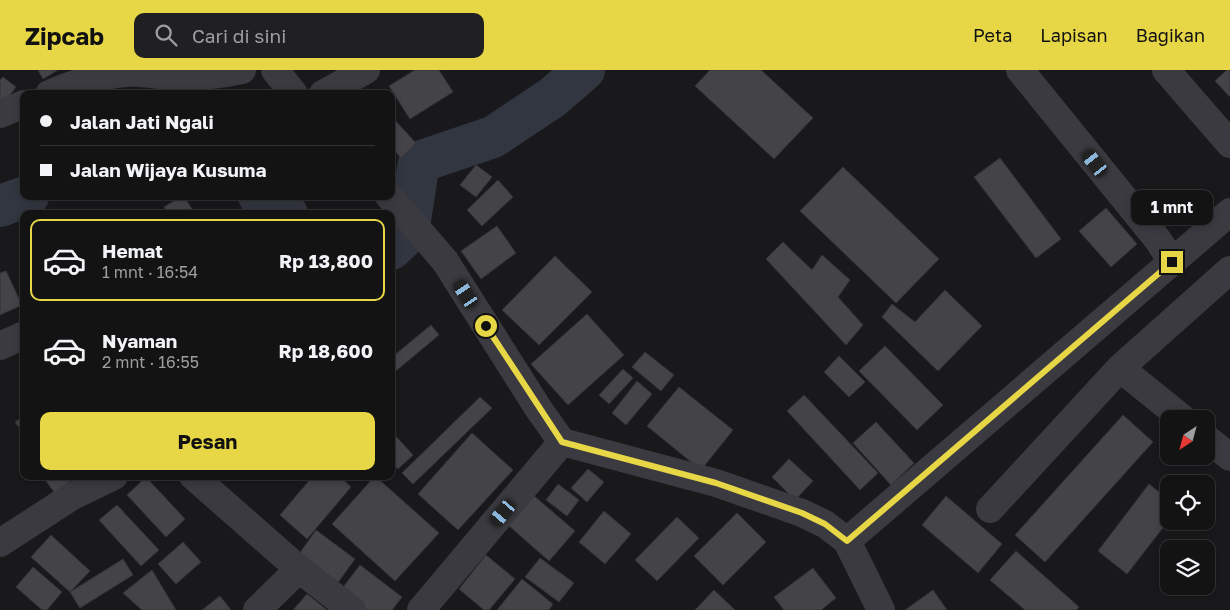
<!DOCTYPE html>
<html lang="id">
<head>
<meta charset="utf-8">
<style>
  body { margin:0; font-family:"Golos Text",sans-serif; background:#202022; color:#f1f3f6; height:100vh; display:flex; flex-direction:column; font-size:19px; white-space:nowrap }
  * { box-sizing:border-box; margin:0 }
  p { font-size:16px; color:#9d9ea0 }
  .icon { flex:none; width:28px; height:28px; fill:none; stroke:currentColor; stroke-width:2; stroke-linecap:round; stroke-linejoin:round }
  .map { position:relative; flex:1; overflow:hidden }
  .drawer { position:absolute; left:20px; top:140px; width:375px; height:270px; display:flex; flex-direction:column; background:#131314; border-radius:10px; box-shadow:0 2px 8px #0003,0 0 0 1px #323234 }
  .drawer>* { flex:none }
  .hud { position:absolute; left:20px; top:20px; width:375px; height:110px; border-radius:10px; box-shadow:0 2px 8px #0003,0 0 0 1px #323234; display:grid; align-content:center; height:110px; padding:0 20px; background:#131314 }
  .needle { width:32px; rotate:216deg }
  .controls { position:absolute; left:1160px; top:340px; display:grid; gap:10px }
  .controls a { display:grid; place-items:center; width:55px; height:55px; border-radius:10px; background:#131314; box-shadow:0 2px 8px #0003,0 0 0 1px #323234; font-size:25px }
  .end { position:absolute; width:22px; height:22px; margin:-11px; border:6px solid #e7d645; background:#111; box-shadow:0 0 0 2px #111 }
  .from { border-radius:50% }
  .bubble { position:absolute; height:35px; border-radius:10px; background:#131314; box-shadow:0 2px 8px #0003,0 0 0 1px #323234; font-size:16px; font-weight:700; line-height:35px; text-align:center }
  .car { position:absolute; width:15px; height:30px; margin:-15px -8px; border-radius:6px; box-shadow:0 0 4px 1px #0007; background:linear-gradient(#222 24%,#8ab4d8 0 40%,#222 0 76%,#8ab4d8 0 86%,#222 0) }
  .hud b { display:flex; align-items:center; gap:18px; height:48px; font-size:19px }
  .hud b+b { border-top:1px solid #323234 }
  .hud i { width:12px; height:12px; background:#f1f3f6 }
  ul { padding:9px 0 0; list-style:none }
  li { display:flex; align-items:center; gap:15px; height:82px; margin:0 10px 8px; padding:0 10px; border:2px solid transparent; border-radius:10px }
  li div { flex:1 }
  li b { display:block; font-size:19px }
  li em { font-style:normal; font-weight:700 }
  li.on { border-color:#e7d645 }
  li>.icon { width:45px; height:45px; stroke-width:1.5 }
  .button { display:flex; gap:10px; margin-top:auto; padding:10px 20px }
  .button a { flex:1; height:58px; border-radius:10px; background:#e7d645; color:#111; font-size:20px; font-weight:700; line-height:58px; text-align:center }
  header { display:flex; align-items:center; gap:30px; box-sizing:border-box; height:70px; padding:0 25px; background:#e7d645; color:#111 }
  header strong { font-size:24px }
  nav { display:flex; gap:28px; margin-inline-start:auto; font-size:18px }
  .search { width:350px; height:45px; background:#202022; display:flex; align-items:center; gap:12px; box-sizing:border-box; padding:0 18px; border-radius:10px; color:#9d9ea0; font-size:19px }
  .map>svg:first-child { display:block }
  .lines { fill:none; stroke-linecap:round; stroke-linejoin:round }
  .river { stroke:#323640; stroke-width:42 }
  .building { fill:#444348; stroke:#343337 }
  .minor { stroke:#3b3a40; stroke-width:28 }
  .route { stroke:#e7d645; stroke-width:6 }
</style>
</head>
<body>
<header>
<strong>Zipcab</strong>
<div class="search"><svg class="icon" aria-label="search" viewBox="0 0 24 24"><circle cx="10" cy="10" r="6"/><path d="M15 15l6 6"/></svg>Cari di sini</div>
<nav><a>Peta</a><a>Lapisan</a><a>Bagikan</a></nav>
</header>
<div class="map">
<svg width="1230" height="540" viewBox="0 0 1230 540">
  <rect width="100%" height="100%" fill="#19191b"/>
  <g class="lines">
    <!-- river -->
    <path class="river" d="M259 126 287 144
      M0 136 28 126
      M391 179 408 163 419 92 493 67 553 27 584 0"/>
  </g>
  <!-- building -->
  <path class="building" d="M38 0H58L43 9Z
    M415 0H439L453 22 410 49 389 16Z
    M710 0H761L813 48 774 89 695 16Z
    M1227 0H1230V27L1215 11Z
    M3 7 16 17 4 32 0 30V10Z
    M391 46 416 73 401 88 391 77Z
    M1000 88 1061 169 1036 188 974 107Z
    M476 95 492 107 476 127 460 115Z
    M843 97 939 189 896 233 800 141Z
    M498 110 513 127 482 156 467 140Z
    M182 126H184L195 144H168L164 137Z
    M1106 138 1137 174 1111 197 1079 161Z
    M497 156 516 183 481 209 461 181Z
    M783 172 812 200 822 185 850 210 838 227 863 255 846 275 766 189Z
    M555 186 592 222 539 275 502 240Z
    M6 201 22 235 0 245V203Z
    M945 220 982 256 938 301 882 247 892 234 915 252Z
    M587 244 624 285 568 335 531 294Z
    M431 255 439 265 391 305V288Z
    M885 276 943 335 917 360 859 301Z
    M645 282 674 305 661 321 632 297Z
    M839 286 865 312 849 327 824 302Z
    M623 299 633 308 609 334 599 325Z
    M637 311 652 324 626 355 612 343Z
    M679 317 733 360 701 400 647 356Z
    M804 325 878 403 860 420 787 341Z
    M480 327 492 338 413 414 402 403Z
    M1123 345 1153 372 1045 492 1015 465Z
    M24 346V364L15 352Z
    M876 352 914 393 891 415 853 373Z
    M391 361 413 385 398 399 391 392Z
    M472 363 513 400 458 460 418 424Z
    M789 389 813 411 795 430 772 407Z
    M588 399 604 412 587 432 571 418Z
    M42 406H77L55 423Z
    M313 406H339L351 417 307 469 280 445Z
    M375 406 439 463 395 511 332 454Z
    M146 407 185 449 166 467 127 425Z
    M558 414 579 430 567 446 546 430Z
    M1149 414 1169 430V450L1127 504 1098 481Z
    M533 425 575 461 549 491 507 454Z
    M946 426 1002 474 978 503 922 455Z
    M117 435 159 480 141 496 99 450Z
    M604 441 631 464 605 494 579 472Z
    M737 443 766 472 723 515 694 486Z
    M677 447 699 468 657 511 635 490Z
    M316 460 355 489 334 518 295 490Z
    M51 465 90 501 70 522 31 487Z
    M183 472 201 492 176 514 158 494Z
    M1016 481 1079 537 1076 540H1025L990 510Z
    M486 485 515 509 489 540H484L459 519Z
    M540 488 574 513 559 532 525 507Z
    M123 489 133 505 80 538 70 522Z
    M360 495 402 527 392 540H357L337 525Z
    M33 497 62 522 47 540H42L16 517Z
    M813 498 836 528 821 540H784L774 527Z
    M152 500 176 540H142L123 523Z
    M522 509 553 534 549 540H497Z
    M714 520 735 540H695Z
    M933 520 947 540H905Z
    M307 524 327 540H293Z
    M220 526 231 540H202Z"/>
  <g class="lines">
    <!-- minor -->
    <path class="minor" d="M275 0 294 24
      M1020 0 1158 170 1172 192
      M1166 0 1230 74
      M49 24C74 13 99 5 127 3 142 2 158 6 173 6 196 7 219 5 242 0
      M323 24 366 0
      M0 44 24 34
      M389 126 445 191 538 338 562 372 716 413 802 443 825 454 847 471 881 540
      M0 276 24 265
      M1120 298 1183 349
      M1206 368 1230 387
      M193 406 299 499 257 540
      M990 439 1120 298 1230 200
      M847 471 1230 142
      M0 473 71 427 114 406
      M299 499 352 540
      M421 540 562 372"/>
  </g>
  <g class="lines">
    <!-- route -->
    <path class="route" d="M486 256 562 372 716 413 802 443 825 454 847 471 1172 192"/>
  </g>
</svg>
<div class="controls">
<a><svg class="needle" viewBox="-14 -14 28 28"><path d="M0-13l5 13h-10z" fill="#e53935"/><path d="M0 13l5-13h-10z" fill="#9d9ea0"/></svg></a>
<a><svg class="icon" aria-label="locate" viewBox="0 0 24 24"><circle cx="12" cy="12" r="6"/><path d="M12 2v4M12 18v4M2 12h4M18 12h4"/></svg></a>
<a><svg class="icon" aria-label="layers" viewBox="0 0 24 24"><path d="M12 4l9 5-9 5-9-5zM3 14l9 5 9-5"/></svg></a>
</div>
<i class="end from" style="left:486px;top:256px"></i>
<i class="end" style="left:1172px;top:192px"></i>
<div class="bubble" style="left:1131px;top:120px;width:82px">1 mnt</div>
<i class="car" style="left:1095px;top:93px;rotate:321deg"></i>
<i class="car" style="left:466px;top:224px;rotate:327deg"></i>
<i class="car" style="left:503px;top:443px;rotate:220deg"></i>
<div class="hud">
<b><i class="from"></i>Jalan Jati Ngali</b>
<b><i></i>Jalan Wijaya Kusuma</b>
</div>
<section class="drawer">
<ul>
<li class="on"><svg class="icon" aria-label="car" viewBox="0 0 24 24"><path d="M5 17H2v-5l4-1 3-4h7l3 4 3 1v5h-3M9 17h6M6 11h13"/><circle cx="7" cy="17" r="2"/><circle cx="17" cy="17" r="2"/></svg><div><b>Hemat</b><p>1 mnt · 16:54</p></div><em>Rp 13,800</em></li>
<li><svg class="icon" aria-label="car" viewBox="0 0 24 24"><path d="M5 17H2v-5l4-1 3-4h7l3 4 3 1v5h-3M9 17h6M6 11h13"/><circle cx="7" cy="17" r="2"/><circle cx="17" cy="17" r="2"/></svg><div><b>Nyaman</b><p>2 mnt · 16:55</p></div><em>Rp 18,600</em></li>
</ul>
<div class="button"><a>Pesan</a></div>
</section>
</div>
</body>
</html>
